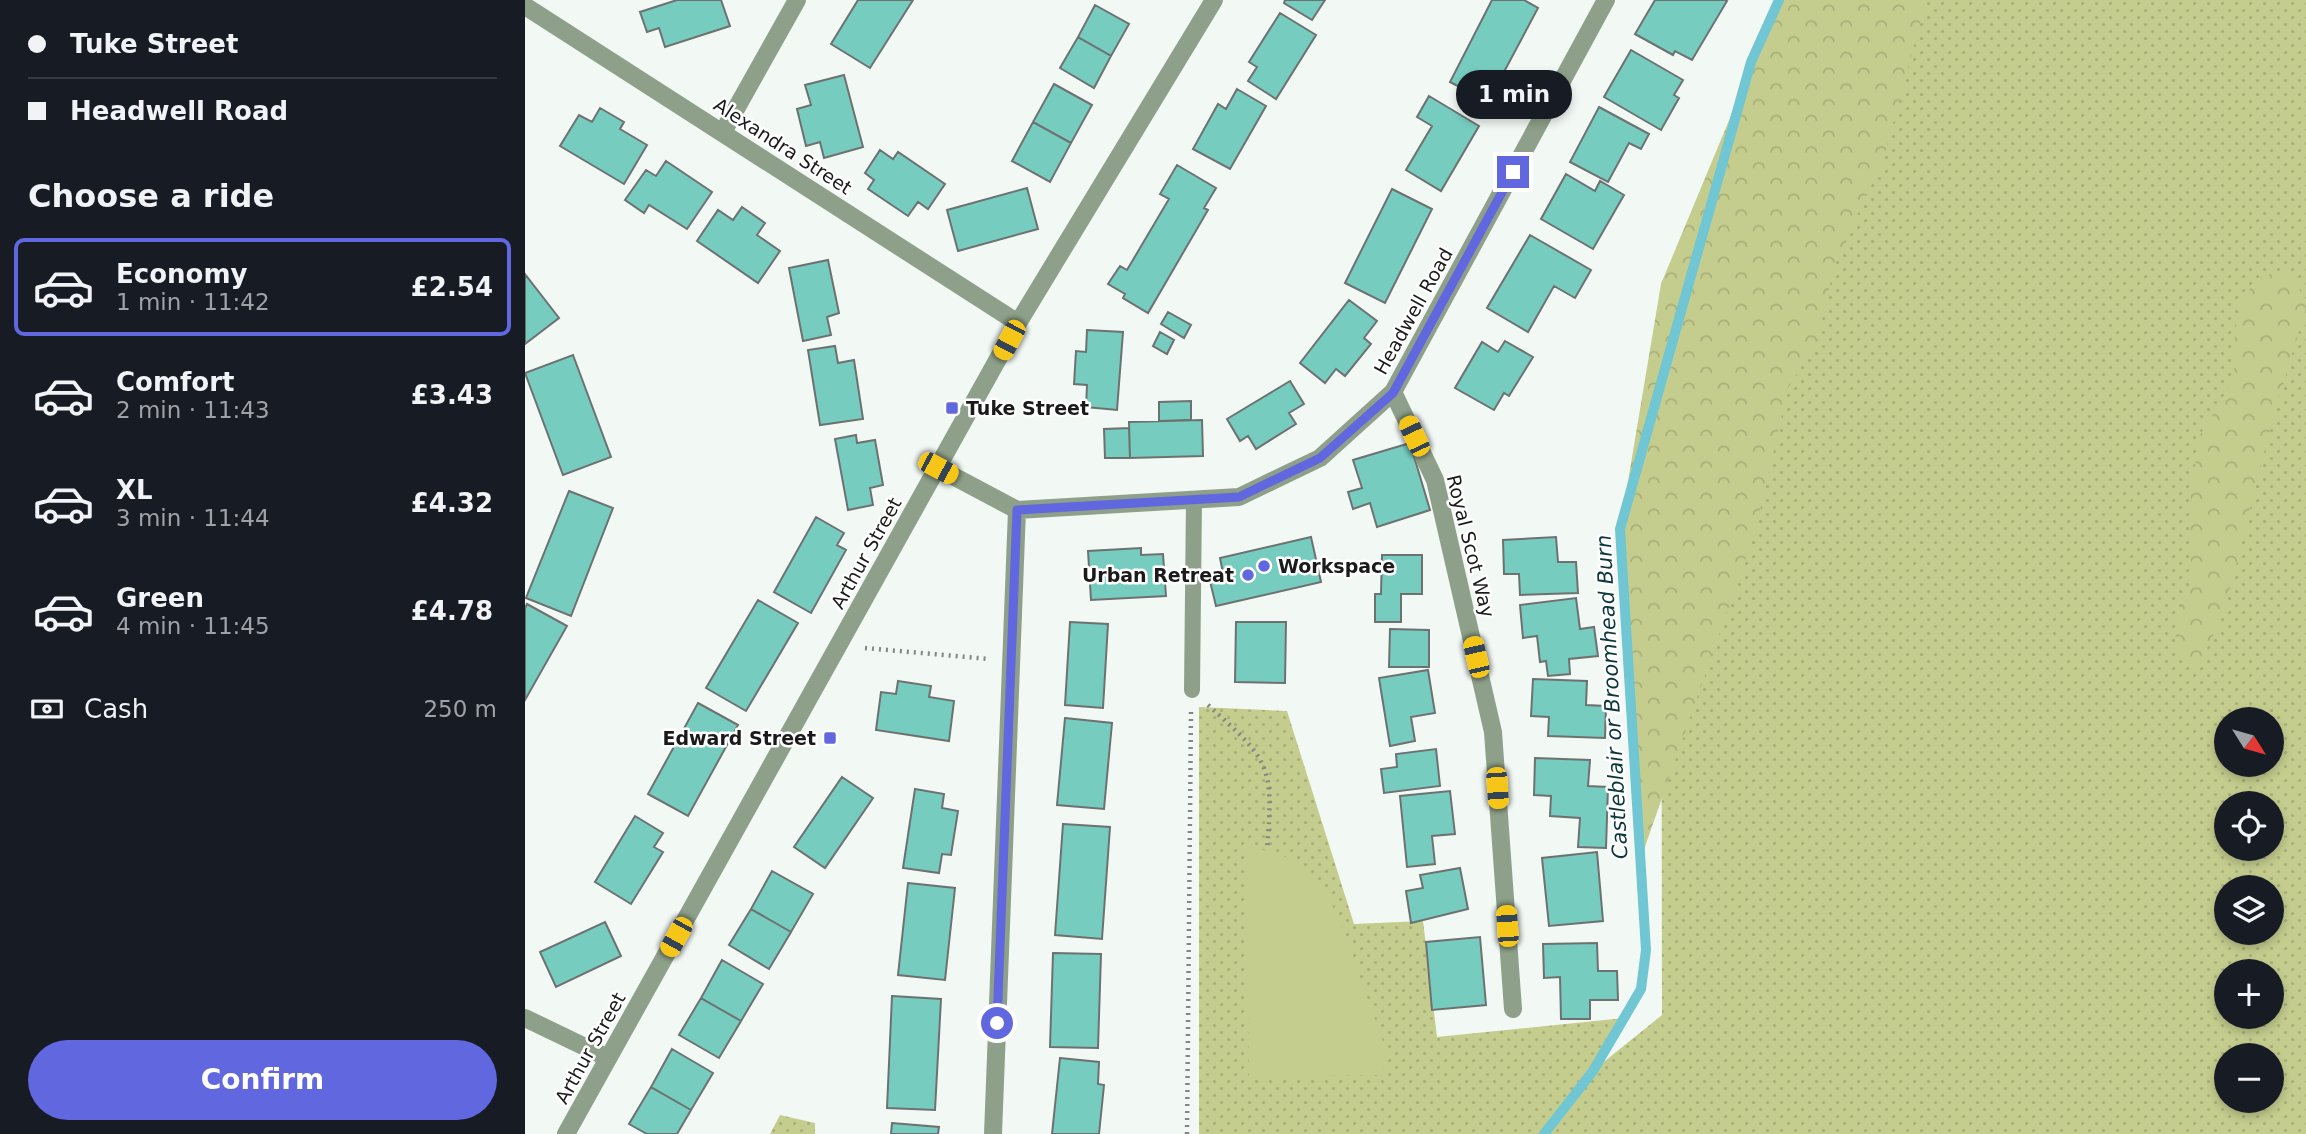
<!DOCTYPE html>
<html lang="en">
<head>
<meta charset="utf-8">
<style>
  body { margin:0; font-family:"DejaVu Sans",sans-serif; background:#242831; color:#f1f3f6; height:100vh; display:flex; flex-direction:column; font-size:26px; white-space:nowrap }
  * { box-sizing:border-box; margin:0 }
  p { font-size:23px; color:#9ea1a6 }
  .icon { flex:none; width:38px; height:38px; fill:none; stroke:currentColor; stroke-width:2; stroke-linecap:round; stroke-linejoin:round }
  .map { position:relative; flex:1; overflow:hidden }
  .details { display:flex; flex-direction:column; background:#171b24; width:525px }
  .details>* { flex:none }
  .top-card { display:grid; align-content:center; height:154px; padding:0 28px; background:#171b24 }
  .needle { width:46px; rotate:127deg }
  .tools { position:absolute; left:1689px; top:707px; display:grid; gap:14px }
  .tools a { display:grid; place-items:center; width:70px; height:70px; border-radius:50%; background:#171b24; box-shadow:0 4px 10px #0003; font-size:35px }
  .end { position:absolute; width:32px; height:32px; margin:-16px; border:9px solid #6067df; background:#fff; box-shadow:0 0 0 4px #fff }
  .from { border-radius:50% }
  .bubble { position:absolute; height:49px; border-radius:24px; background:#171b24; box-shadow:0 4px 10px #0003; font-size:23px; font-weight:700; line-height:49px; text-align:center }
  .car { position:absolute; width:21px; height:42px; margin:-21px -10px; border-radius:9px; box-shadow:0 0 5px 2px #0007; background:linear-gradient(#f5c518 24%,#345 0 40%,#f5c518 0 76%,#345 0 86%,#f5c518 0) }
  .top-card b { display:flex; align-items:center; gap:24px; height:66px; font-size:26px }
  .top-card b+b { border-top:2px solid #363941 }
  .top-card i { width:18px; height:18px; background:#f1f3f6 }
  ul { padding:0; list-style:none }
  li { display:flex; align-items:center; gap:21px; height:98px; margin:0 14px 10px; padding:0 14px; border:4px solid transparent; border-radius:10px }
  li div { flex:1 }
  li b { display:block; font-size:26px }
  li em { font-style:normal; font-weight:700 }
  li.selected { border-color:#6067df }
  li>.icon { width:63px; height:63px; stroke-width:1.5 }
  h2 { padding:0 28px; font-size:32px; line-height:84px }
  .pay { display:flex; align-items:center; gap:18px; height:77px; padding:0 28px; font-size:26px }
  .pay p { margin-inline-start:auto }
  .action { display:flex; gap:14px; margin-top:auto; padding:14px 28px }
  .action a { flex:1; height:80px; border-radius:42px; background:#6067df; color:#fff; font-size:28px; font-weight:700; line-height:80px; text-align:center }
  main { display:flex; flex:1; min-height:0 }
  .map>svg:first-child { display:block }
  .grass { fill:url(#grass-dots); fill-rule:evenodd }
  .forest { fill:url(#forest-crowns) }
  .park { fill:#c4cd8e }
  .lines { fill:none; stroke-linecap:round; stroke-linejoin:round }
  .stream { stroke:#70c6d2; stroke-width:10 }
  .building { fill:#77ccc0; stroke:#6d7271; stroke-width:2 }
  .path { stroke:#838784; stroke-width:4.5; stroke-dasharray:2 5; stroke-linecap:butt }
  .service { stroke:#8ea089; stroke-width:16 }
  .minor { stroke:#8ea089; stroke-width:18 }
  .tertiary { stroke:#8ea089; stroke-width:18 }
  .route { stroke:#6067df; stroke-width:9 }
  .poi-dot { fill:#6067df; stroke:#fff; stroke-width:2.5 }
  .labels { text-anchor:middle; stroke-width:5; stroke-linejoin:round; paint-order:stroke }
  .street-label { font-size:19px; fill:#191a19; stroke:#fff }
  .poi-label { font-size:19px; font-weight:bold; fill:#191a19; stroke:#fff; text-anchor:start }
  .water-label { font-size:21px; font-style:italic; fill:#0b363b; stroke:#fff }
</style>
</head>
<body>
<main>
<section class="details">
<div class="top-card">
<b><i class="from"></i>Tuke Street</b>
<b><i></i>Headwell Road</b>
</div>
<h2>Choose a ride</h2>
<ul>
<li class="selected"><svg class="icon" aria-label="car" viewBox="0 0 24 24"><path d="M5 17H2v-5l4-1 3-4h7l3 4 3 1v5h-3M9 17h6M6 11h13"/><circle cx="7" cy="17" r="2"/><circle cx="17" cy="17" r="2"/></svg><div><b>Economy</b><p>1 min · 11:42</p></div><em>£2.54</em></li>
<li><svg class="icon" aria-label="car" viewBox="0 0 24 24"><path d="M5 17H2v-5l4-1 3-4h7l3 4 3 1v5h-3M9 17h6M6 11h13"/><circle cx="7" cy="17" r="2"/><circle cx="17" cy="17" r="2"/></svg><div><b>Comfort</b><p>2 min · 11:43</p></div><em>£3.43</em></li>
<li><svg class="icon" aria-label="car" viewBox="0 0 24 24"><path d="M5 17H2v-5l4-1 3-4h7l3 4 3 1v5h-3M9 17h6M6 11h13"/><circle cx="7" cy="17" r="2"/><circle cx="17" cy="17" r="2"/></svg><div><b>XL</b><p>3 min · 11:44</p></div><em>£4.32</em></li>
<li><svg class="icon" aria-label="car" viewBox="0 0 24 24"><path d="M5 17H2v-5l4-1 3-4h7l3 4 3 1v5h-3M9 17h6M6 11h13"/><circle cx="7" cy="17" r="2"/><circle cx="17" cy="17" r="2"/></svg><div><b>Green</b><p>4 min · 11:45</p></div><em>£4.78</em></li>
</ul>
<div class="pay"><svg class="icon" aria-label="cash" viewBox="0 0 24 24"><path d="M3 7h18v10H3z"/><circle cx="12" cy="12" r="2"/></svg>Cash<p>250 m</p></div>
<div class="action"><a>Confirm</a></div>
</section>
<div class="map">
<svg width="1781" height="1134" viewBox="0 0 1781 1134">
  <defs>
    <pattern id="grass-dots" width="8" height="8" patternUnits="userSpaceOnUse" patternTransform="scale(1.75)"><rect width="8" height="8" fill="#c4cd8e"/><path d="M2 2h.1M6 6h.1" fill="none" stroke="#a8af7a" stroke-width="1.8" stroke-linecap="round"/></pattern>
    <pattern id="forest-crowns" width="20" height="18" patternUnits="userSpaceOnUse" patternTransform="scale(1.75)"><rect width="20" height="18" fill="#c4cd8e"/><path d="M2 6a3 3 0 1 1 6 0M12 15a3 3 0 1 1 6 0" fill="none" stroke="#a8af7a"/></pattern>
  </defs>
  <rect width="100%" height="100%" fill="#f2f8f4"/>
  <!-- grass -->
  <path class="grass" d="M1273 0H1781V1134H674V707L762 711 829 924 898 921 912 1037 1099 1018 1070 1069 1137 1015 1136 284ZM1701 719H1746V765H1701ZM1701 803H1746V849H1701ZM1701 887H1746V933H1701ZM1701 971H1746V1017H1701ZM1701 1055H1746V1101H1701Z
    M255 1115 290 1123V1134H245Z"/>
  <!-- forest -->
  <path class="forest" d="M1254 0H1401L1358 161 1310 262 1292 342 1263 388 1230 532 1115 861 1095 529 1136 284Z
    M1756 270 1772 282 1781 308 1746 425 1699 613 1674 665 1652 659 1650 623 1666 583V492L1675 435 1709 379 1710 331 1717 297 1735 278Z"/>
  <!-- park -->
  <path class="park" d="M721 848C794 852 810 906 830 964 841 994 852 1025 863 1055L861 1066 852 1075 724 1077Z"/>
  <g class="lines">
    <!-- stream -->
    <path class="stream" d="M1019 1134 1068 1071 1116 989 1121 950 1095 529 1226 62 1254 0"/>
  </g>
  <!-- building -->
  <path class="building" d="M152 0H196L205 26 140 47 134 28 122 32 115 12Z
    M333 0H388L345 68 306 44Z
    M760 0H800L787 20 759 3Z
    M967 0H999L1013 8 963 102 925 82Z
    M1130 0H1200L1202 1 1167 60 1150 51 1148 55 1110 34Z
    M570 5 604 24 586 56 553 37Z
    M755 13 791 35 751 99 723 81 732 67 724 62Z
    M553 37 586 56 569 88 535 68Z
    M1106 50 1158 80 1149 95 1154 98 1136 130 1079 97Z
    M319 75 338 147 299 158 295 142 281 146 272 109 286 105 280 85Z
    M529 84 567 105 546 143 508 122Z
    M712 89 741 106 705 169 668 149 693 104 701 109Z
    M904 96 954 126 916 191 881 170 907 126 892 117Z
    M1074 107 1124 134 1116 149 1104 143 1083 182 1045 162Z
    M75 108 99 122 95 129 122 145 99 184 35 146 54 115 67 122Z
    M508 122 546 143 525 182 487 161Z
    M355 150 368 159 373 152 420 184 403 209 393 202 383 216 343 189 349 180 340 173Z
    M141 161 187 192 162 229 124 205 119 213 100 200 121 170 131 176Z
    M652 165 691 188 679 208 683 210 623 313 598 298 600 294 583 284 595 266 602 270 644 199 635 194Z
    M1041 174 1070 191 1075 181 1099 195 1068 249 1016 219Z
    M502 188 513 229 433 251 422 210Z
    M867 189 907 209 860 303 820 283Z
    M217 207 240 223 232 235 255 251 233 283 172 241 193 210 208 220Z
    M1005 235 1066 270 1050 298 1029 286 1003 332 962 308Z
    M303 260 314 313 302 317 306 335 278 341 264 268Z
    M0 274 34 318 0 344Z
    M824 300 852 321 839 338 846 344 820 376 811 369 800 383 775 363Z
    M643 312 666 325 659 338 636 324Z
    M562 330 598 332 592 410 561 407 562 385 549 384 551 351 561 352Z
    M635 332 649 340 642 354 628 346Z
    M980 341 1008 357 984 396 979 393 969 410 930 388 957 342 973 352Z
    M310 346 313 363 329 360 338 419 295 425 283 350Z
    M48 355 86 457 38 475 0 373Z
    M765 381 779 404 764 413 771 424 731 449 723 436 715 441 702 419Z
    M666 401V420L634 421V402Z
    M677 420 678 456 605 458 604 422Z
    M604 428 605 458H580L579 429Z
    M331 435 332 443 350 440 358 485 345 488 348 505 323 510 310 439Z
    M885 443 905 510 852 527 845 503 828 509 823 492 837 488 828 460Z
    M44 491 88 508 46 616 1 598Z
    M291 517 319 533 312 545 321 550 286 613 249 592Z
    M786 537 796 582 691 606 685 581 699 578 695 558Z
    M1031 537 1033 562H1051L1053 593 995 595 994 574H979L978 540Z
    M616 548V555L638 554 641 596 566 600 563 551Z
    M857 555H897V594H876V622H850V594H856Z
    M1051 598 1055 629 1069 627 1073 656 1044 659 1045 674 1023 676 1021 661 1015 662 1012 636 998 638 995 605Z
    M233 600 273 623 221 711 181 688Z
    M2 604 42 626 0 700V608Z
    M545 622 583 624 578 708 540 705Z
    M711 622H761L760 683 710 682Z
    M865 629 904 630V667H864Z
    M903 670 910 713 886 717 890 741 865 746 854 678Z
    M1008 679 1062 681 1061 705 1081 706 1080 738 1023 736 1024 717 1006 716Z
    M373 681 406 686 404 697 429 701 424 741 351 730 356 692 371 694Z
    M173 703 213 725 163 816 123 794Z
    M540 718 587 723 579 809 532 805Z
    M911 749 915 786 859 793 856 769 872 767 871 754Z
    M1010 758 1065 760 1063 786 1083 787 1081 848 1053 847 1055 818 1025 816 1026 796 1009 795Z
    M317 777 348 798 300 868 269 847Z
    M390 789 419 794 417 808 433 811 426 855 417 854 414 873 378 868Z
    M925 791 930 834 907 836 910 864 882 867 875 796Z
    M110 816 138 833 129 847 138 852 106 904 70 882Z
    M538 824 585 827 577 939 530 935Z
    M1072 852 1078 921 1024 926 1017 858Z
    M935 868 943 909 886 923 881 891 898 888 895 875Z
    M247 871 288 894 266 932 226 909Z
    M383 883 430 888 420 980 373 975Z
    M226 909 266 932 244 969 204 945Z
    M80 922 96 956 31 987 15 952Z
    M955 937 961 1005 907 1010 901 942Z
    M1072 943 1073 971H1092L1093 1000H1065V1019H1036L1035 977 1019 978 1018 944Z
    M528 953 576 954 573 1048 525 1047Z
    M197 960 238 984 216 1021 176 998Z
    M367 996 416 999 410 1110 362 1108Z
    M176 998 216 1021 194 1058 154 1035Z
    M147 1049 188 1073 166 1110 126 1087Z
    M535 1058 574 1062 573 1084 579 1085 574 1134H527Z
    M126 1087 166 1110 152 1134H122L104 1124Z
    M367 1123 414 1127 413 1134H366Z"/>
  <g class="lines">
    <!-- path -->
    <path class="path" d="M340 648 464 659
      M683 705C745 761 749 765 742 849
      M662 1134 666 711"/>
    <!-- service -->
    <path class="service" d="M667 690 669 499"/>
    <!-- minor -->
    <path class="minor" d="M0 6 493 323
      M198 132 272 0
      M868 392 910 480 968 732 988 1009
      M413 468 492 510 468 1134
      M492 510 714 497 795 458 868 392 1081 0
      M0 1018 83 1058"/>
    <!-- tertiary -->
    <path class="tertiary" d="M41 1134 493 323 689 0"/>
  </g>
  <g class="lines">
    <!-- route -->
    <path class="route" d="M472 1023 492 510 714 497 795 458 868 393 988 172"/>
  </g>
  <!-- markers -->
  <g class="poi-dot">
    <rect x="420" y="401" width="14" height="14" rx="3.5"/>
    <circle cx="739" cy="566" r="7"/>
    <circle cx="723" cy="575" r="7"/>
    <rect x="298" y="731" width="14" height="14" rx="3.5"/>
  </g>
  <g class="labels">
    <!-- street labels -->
    <g class="street-label">
      <text transform="translate(258 146) rotate(33)" y="7">Alexandra Street</text>
      <text transform="translate(888 311) rotate(-61)" y="7">Headwell Road</text>
      <text transform="translate(946 546) rotate(76)" y="7">Royal Scot Way</text>
      <text transform="translate(341 553) rotate(-61)" y="7">Arthur Street</text>
      <text transform="translate(65 1048) rotate(-61)" y="7">Arthur Street</text>
    </g>
    <!-- poi labels -->
    <g class="poi-label">
      <text x="441" y="415">Tuke Street</text>
      <text x="753" y="573">Workspace</text>
      <text x="709" y="582" text-anchor="end">Urban Retreat</text>
      <text x="291" y="745" text-anchor="end">Edward Street</text>
    </g>
    <!-- water labels -->
    <g class="water-label">
      <text transform="translate(1087 697) rotate(-93)" y="7">Castleblair or Broomhead Burn</text>
    </g>
  </g>
</svg>
<div class="tools">
<a><svg class="needle" viewBox="-14 -14 28 28"><path d="M0-13l5 13h-10z" fill="#e53935"/><path d="M0 13l5-13h-10z" fill="#9ea1a6"/></svg></a>
<a><svg class="icon" aria-label="locate" viewBox="0 0 24 24"><circle cx="12" cy="12" r="6"/><path d="M12 2v4M12 18v4M2 12h4M18 12h4"/></svg></a>
<a><svg class="icon" aria-label="layers" viewBox="0 0 24 24"><path d="M12 4l9 5-9 5-9-5zM3 14l9 5 9-5"/></svg></a>
<a>+</a>
<a>−</a>
</div>
<i class="end from" style="left:472px;top:1023px"></i>
<i class="end" style="left:988px;top:172px"></i>
<div class="bubble" style="left:931px;top:70px;width:116px">1 min</div>
<i class="car" style="left:484px;top:340px;rotate:208deg"></i>
<i class="car" style="left:889px;top:436px;rotate:335deg"></i>
<i class="car" style="left:413px;top:468px;rotate:118deg"></i>
<i class="car" style="left:951px;top:657px;rotate:347deg"></i>
<i class="car" style="left:972px;top:788px;rotate:176deg"></i>
<i class="car" style="left:982px;top:926px;rotate:356deg"></i>
<i class="car" style="left:151px;top:937px;rotate:209deg"></i>
</div>
</main>
</body>
</html>
